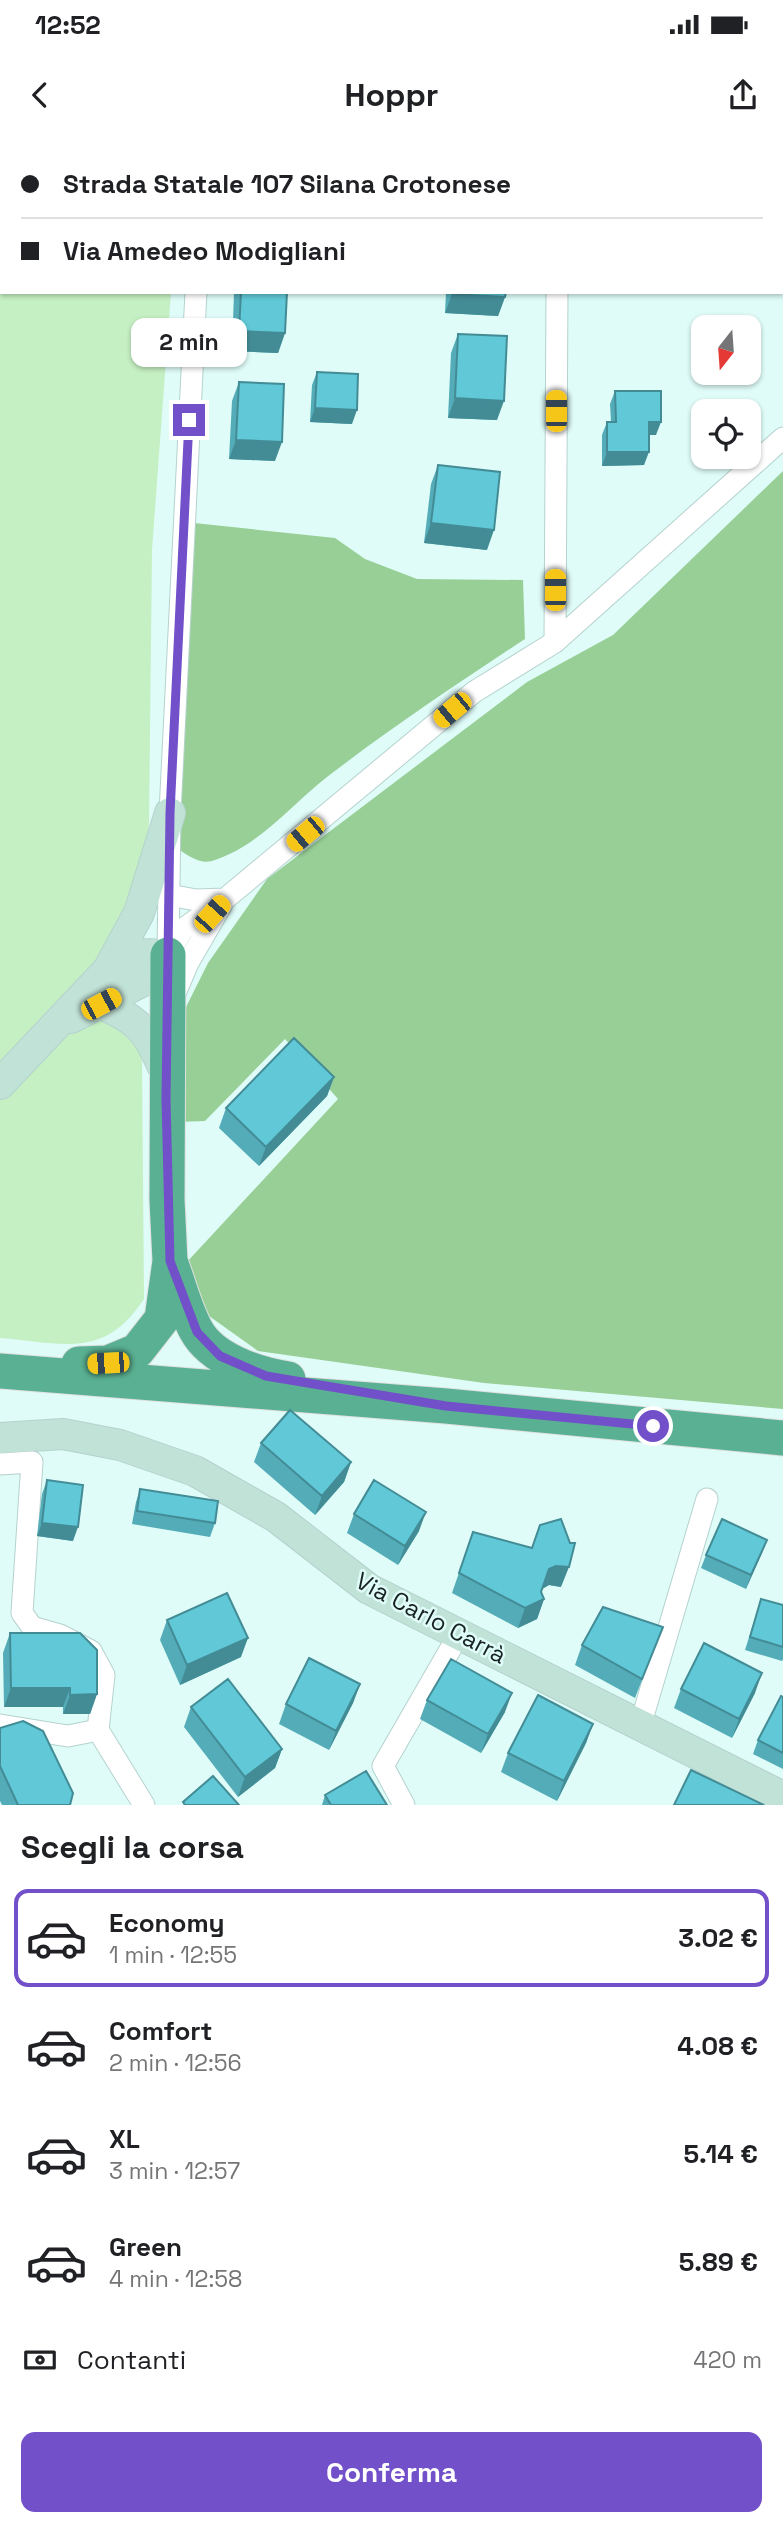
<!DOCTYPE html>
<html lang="it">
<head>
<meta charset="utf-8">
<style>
  body { margin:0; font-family:"Space Grotesk",sans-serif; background:#f6f6f6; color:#202124; height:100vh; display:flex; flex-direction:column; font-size:26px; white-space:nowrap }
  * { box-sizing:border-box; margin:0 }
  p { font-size:23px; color:#757577 }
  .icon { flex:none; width:38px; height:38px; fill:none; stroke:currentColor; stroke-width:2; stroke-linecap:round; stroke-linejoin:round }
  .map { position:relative; height:1665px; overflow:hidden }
  .panel { display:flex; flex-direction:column; background:#fff; flex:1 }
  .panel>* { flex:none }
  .hud { position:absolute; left:0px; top:0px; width:784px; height:154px; box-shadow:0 2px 5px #0004; display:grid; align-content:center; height:154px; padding:0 21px; background:#fff }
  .needle { width:46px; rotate:197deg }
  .tools { position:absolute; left:691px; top:175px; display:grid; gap:14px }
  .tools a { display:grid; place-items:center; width:70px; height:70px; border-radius:14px; background:#fff; box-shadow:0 2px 5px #0004; font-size:35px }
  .end { position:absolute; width:32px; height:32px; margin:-16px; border:9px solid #7150c9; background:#fff; box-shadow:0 0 0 4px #fff }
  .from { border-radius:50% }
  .bubble { position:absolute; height:49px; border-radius:14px; background:#fff; box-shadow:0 2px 5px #0004; font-size:23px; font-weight:600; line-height:49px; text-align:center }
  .car { position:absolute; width:21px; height:42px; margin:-21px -10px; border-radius:9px; box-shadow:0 0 5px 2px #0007; background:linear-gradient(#f5c518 24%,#345 0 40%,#f5c518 0 76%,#345 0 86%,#f5c518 0) }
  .hud b { display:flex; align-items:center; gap:24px; height:66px; font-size:26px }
  .hud b+b { border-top:2px solid #e0e0e0 }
  .hud i { width:18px; height:18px; background:#202124 }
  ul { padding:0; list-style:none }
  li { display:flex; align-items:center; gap:21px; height:98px; margin:0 14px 10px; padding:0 7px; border:4px solid transparent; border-radius:14px }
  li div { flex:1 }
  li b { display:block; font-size:26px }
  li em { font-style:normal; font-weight:600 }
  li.selected { border-color:#7150c9 }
  li>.icon { width:63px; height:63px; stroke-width:1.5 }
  h2 { padding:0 21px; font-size:32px; line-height:84px }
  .pay { display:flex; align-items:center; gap:18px; height:77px; padding:0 21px; font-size:26px }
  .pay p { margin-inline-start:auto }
  .button { display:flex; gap:14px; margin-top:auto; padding:14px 21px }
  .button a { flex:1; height:80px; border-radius:14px; background:#7150c9; color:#fff; font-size:28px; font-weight:600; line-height:80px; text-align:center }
  .status { display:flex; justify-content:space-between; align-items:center; height:49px; padding:0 35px; background:#fff; direction:ltr }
  .status svg { height:19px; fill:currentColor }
  header { display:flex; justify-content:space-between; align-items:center; height:91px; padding:0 21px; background:#fff; font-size:32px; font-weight:600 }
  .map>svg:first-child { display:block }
  .green { fill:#c5f0c3 }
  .forest { fill:#98cf96 }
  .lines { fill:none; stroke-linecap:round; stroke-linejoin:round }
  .minor-casing { stroke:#b5d2ce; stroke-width:23 }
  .secondary-casing { stroke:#b5d2ce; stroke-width:32 }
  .trunk-casing { stroke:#dfe0e0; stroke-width:37 }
  .minor { stroke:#fff; stroke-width:21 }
  .secondary { stroke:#c1e2d6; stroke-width:30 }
  .trunk { stroke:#5ab092; stroke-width:35 }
  .wall { fill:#53acb8 }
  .shaded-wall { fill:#438c96 }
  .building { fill:#60c8d6; stroke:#438c96; stroke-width:2 }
  .route { stroke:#7150c9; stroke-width:9 }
  .labels { text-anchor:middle; stroke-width:5; stroke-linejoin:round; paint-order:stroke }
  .street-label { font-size:24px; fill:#172221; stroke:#dffcf8 }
</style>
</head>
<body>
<div class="status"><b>12:52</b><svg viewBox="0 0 49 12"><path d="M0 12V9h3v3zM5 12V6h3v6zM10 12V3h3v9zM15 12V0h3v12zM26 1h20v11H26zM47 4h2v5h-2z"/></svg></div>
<header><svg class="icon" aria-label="back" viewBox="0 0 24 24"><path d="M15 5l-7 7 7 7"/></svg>Hoppr<svg class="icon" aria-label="share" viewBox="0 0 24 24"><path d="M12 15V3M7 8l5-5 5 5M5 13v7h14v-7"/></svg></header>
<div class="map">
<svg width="783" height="1665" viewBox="0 0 783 1665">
  <rect width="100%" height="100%" fill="#dffcf8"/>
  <!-- green -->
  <path class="green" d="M0 0H182L2 2V152H171L152 410 149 684 138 752 110 808 0 932Z
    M94 876C122 883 133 891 142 920L144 1159C104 1220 63 1203 0 1198V956L56 895Z"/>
  <!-- forest -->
  <path class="forest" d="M783 331V1269L484 1243 258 1211 202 1171 186 1123 338 959 285 899 205 981 176 982 181 877 208 823 267 739 527 542 613 495Z
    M194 383 335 398 365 419 417 439 523 440 525 499C458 543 391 588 327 637 292 664 259 706 215 720 202 725 192 718 181 711L177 695Z"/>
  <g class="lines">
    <!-- minor casing -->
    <g class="minor-casing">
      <path id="minor" d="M204 2V0
        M557 2V0
        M555 502 557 152
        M169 755 196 760 225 759
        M168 814 170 673 196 152
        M168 815 183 789 225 759 474 552 555 502 783 298
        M174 856 188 823 222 764
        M32 1322 22 1473 32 1487 60 1495 91 1511 104 1535 98 1590 144 1665
        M0 1324 32 1322
        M0 1585 68 1596 98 1590
        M640 1586 707 1359
        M404 1665 383 1626 458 1496"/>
    </g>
    <!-- secondary casing -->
    <g class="secondary-casing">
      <path id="secondary" d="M108 830 139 773 170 673
        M101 864C142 881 149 894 166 934
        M71 878 145 840 168 815
        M0 944 108 830 142 814 168 815
        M0 1298 63 1294 120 1305 195 1331 276 1377 369 1449 783 1657"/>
    </g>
    <!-- trunk casing -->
    <g class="trunk-casing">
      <path id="trunk" d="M171 1124C179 1145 185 1170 196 1190 212 1220 257 1234 288 1239
        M79 1224 108 1223 137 1211 162 1179 170 1121 167 1060 168 815
        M0 1231 446 1266 783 1298"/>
    </g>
    <!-- minor -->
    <use href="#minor" class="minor"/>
    <!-- secondary -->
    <use href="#secondary" class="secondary"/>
    <!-- trunk -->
    <use href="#trunk" class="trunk"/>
  </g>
  <!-- wall -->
  <path class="wall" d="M234 152H287L285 193 278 213 232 211Z
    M446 152H506L505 157 498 176 445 173Z
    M458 194 497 280 448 278 451 213Z
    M317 232 352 284 310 282 312 245Z
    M239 242 275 321 229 319 232 261Z
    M615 251 656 295H649L644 325 602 326V295L607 282H611L610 264Z
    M438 325 487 410 424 403 431 344Z
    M334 937 327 956 259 1026 219 988 226 968Z
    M261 1303 351 1322 344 1342 315 1375 254 1322Z
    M47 1340 73 1401 37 1396 42 1354Z
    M140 1349 215 1383 210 1397 132 1384 136 1362Z
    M354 1374 419 1391 398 1425 347 1393Z
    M473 1392 561 1447 549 1445 542 1449 541 1452 544 1459 537 1479 518 1488 452 1453Z
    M767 1400 746 1449 701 1428 706 1415Z
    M761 1459 783 1465V1519L782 1521 745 1510Z
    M167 1480 241 1517 180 1545 160 1500Z
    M663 1487 635 1558 575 1525 582 1505Z
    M10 1493 97 1554 90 1574H63V1567H4L3 1513Z
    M360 1544 353 1563 329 1610 279 1584 286 1564Z
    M681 1549 755 1553 732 1598 674 1568Z
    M783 1557V1629L753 1614 758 1600Z
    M427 1560 505 1572 481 1613 420 1579Z
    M191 1567 282 1609 275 1628 238 1657 184 1587Z
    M593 1584 586 1603 557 1661 501 1632 508 1613Z
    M0 1588 70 1665H2L0 1661Z
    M325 1655 387 1665H322Z"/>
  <!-- shaded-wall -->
  <path class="shaded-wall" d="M452 154 505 157 498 176 445 173Z
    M239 191 285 193 278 213 232 211Z
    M455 258 504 261 497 280 448 278Z
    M315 268 357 270 352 284 310 282Z
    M649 282H661L656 295H644Z
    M236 300 282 302 275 321 229 319Z
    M607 312H649L644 325 602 326Z
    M431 383 494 390 487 410 424 403Z
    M334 937 327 956 259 1026 266 1007Z
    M351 1322 344 1342 315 1375 322 1356Z
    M426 1372 419 1391 398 1425 405 1406Z
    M42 1383 78 1387 73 1401 37 1396Z
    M767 1400 762 1413 746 1449 751 1435Z
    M556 1426 569 1427 561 1447 549 1445 542 1449 549 1429Z
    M544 1459 537 1479 518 1488 525 1468Z
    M248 1498 241 1517 180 1545 187 1525Z
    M762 1533 755 1553 732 1598 739 1579Z
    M360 1544 353 1563 329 1610 336 1591Z
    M11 1548H70L63 1567H4Z
    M512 1553 505 1572 481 1613 488 1594Z
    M97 1554 90 1574H63L70 1555Z
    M593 1584 586 1603 557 1661 564 1641Z
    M282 1609 275 1628 238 1657 245 1637Z"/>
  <!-- building -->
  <path class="building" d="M250 0H310V2H250Z
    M241 152H287L285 193 239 191Z
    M452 152H506L505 157 452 154Z
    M458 194 507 196 504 261 455 258Z
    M317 232 358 234 357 270 315 268Z
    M239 242 284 244 282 302 236 300Z
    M615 251H661V282H649V312H607V282H616Z
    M438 325 500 332 494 390 431 383Z
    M294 898 334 937 266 1007 226 968Z
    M290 1270 351 1322 322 1356 261 1303Z
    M47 1340 83 1345 78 1387 42 1383Z
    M374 1340 426 1372 405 1406 354 1374Z
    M140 1349 218 1361 215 1383 137 1371Z
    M561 1379 570 1403H575L569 1427 556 1426 549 1429 541 1452 544 1459 525 1468 459 1433 473 1392 532 1408 540 1385Z
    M722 1379 767 1400 751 1435 706 1415Z
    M227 1453 248 1498 187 1525 167 1480Z
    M761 1459 783 1465V1507L750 1497Z
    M603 1467 663 1487 642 1539 582 1505Z
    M10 1493H80L97 1510V1554L70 1555V1548H11Z
    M704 1503 762 1533 739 1579 681 1549Z
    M309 1518 360 1544 336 1591 286 1564Z
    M451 1519 512 1553 488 1594 427 1560Z
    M228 1539 282 1609 245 1637 191 1567Z
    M538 1555 593 1584 564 1641 508 1613Z
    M781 1556 783 1557V1613L758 1600Z
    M23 1581 43 1591 73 1653 70 1665H18L0 1626V1588Z
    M691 1630 764 1665H674Z
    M366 1631 387 1665H331L325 1655Z
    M213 1636 239 1665H185L183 1662Z"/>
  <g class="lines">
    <!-- route -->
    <path class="route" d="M189 280 170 673 166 959 170 1121 197 1192 220 1216 266 1236 446 1266 653 1286"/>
  </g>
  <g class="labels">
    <!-- street labels -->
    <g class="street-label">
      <text transform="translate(431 1478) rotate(28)" y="8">Via Carlo Carrà</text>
    </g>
  </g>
</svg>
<div class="tools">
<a><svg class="needle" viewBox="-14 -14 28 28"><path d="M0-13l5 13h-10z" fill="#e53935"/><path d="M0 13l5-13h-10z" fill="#757577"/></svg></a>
<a><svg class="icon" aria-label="locate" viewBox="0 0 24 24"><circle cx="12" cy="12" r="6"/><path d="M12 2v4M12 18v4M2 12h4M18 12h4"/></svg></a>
</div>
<i class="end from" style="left:653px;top:1286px"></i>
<i class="end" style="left:189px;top:280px"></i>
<div class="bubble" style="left:131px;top:178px;width:116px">2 min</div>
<i class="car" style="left:556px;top:271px;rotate:0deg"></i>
<i class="car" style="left:555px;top:450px;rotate:0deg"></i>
<i class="car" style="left:452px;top:570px;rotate:230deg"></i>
<i class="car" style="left:305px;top:694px;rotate:230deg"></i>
<i class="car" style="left:212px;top:774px;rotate:42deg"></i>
<i class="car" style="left:101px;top:864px;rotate:62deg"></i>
<i class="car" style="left:108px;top:1223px;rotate:267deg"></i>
<div class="hud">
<b><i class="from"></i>Strada Statale 107 Silana Crotonese</b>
<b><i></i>Via Amedeo Modigliani</b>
</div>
</div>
<section class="panel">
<h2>Scegli la corsa</h2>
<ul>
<li class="selected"><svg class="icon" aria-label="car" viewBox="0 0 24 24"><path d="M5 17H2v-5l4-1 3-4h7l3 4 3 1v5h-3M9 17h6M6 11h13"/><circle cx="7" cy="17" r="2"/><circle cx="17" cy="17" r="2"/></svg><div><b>Economy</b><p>1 min · 12:55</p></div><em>3.02 €</em></li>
<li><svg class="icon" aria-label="car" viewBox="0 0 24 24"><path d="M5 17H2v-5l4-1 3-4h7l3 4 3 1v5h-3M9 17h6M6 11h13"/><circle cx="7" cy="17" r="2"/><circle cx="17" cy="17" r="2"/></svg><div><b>Comfort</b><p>2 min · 12:56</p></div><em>4.08 €</em></li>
<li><svg class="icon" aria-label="car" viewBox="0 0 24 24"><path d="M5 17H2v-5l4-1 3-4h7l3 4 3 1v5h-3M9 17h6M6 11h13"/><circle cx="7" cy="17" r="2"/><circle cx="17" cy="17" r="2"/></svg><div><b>XL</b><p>3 min · 12:57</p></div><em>5.14 €</em></li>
<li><svg class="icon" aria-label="car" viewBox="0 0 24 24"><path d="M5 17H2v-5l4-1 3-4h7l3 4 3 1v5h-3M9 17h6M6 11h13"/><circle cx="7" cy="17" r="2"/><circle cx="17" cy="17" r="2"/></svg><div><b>Green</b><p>4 min · 12:58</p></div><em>5.89 €</em></li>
</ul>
<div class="pay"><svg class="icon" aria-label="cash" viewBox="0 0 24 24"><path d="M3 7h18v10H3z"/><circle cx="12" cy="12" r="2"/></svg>Contanti<p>420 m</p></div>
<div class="button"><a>Conferma</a></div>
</section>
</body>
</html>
